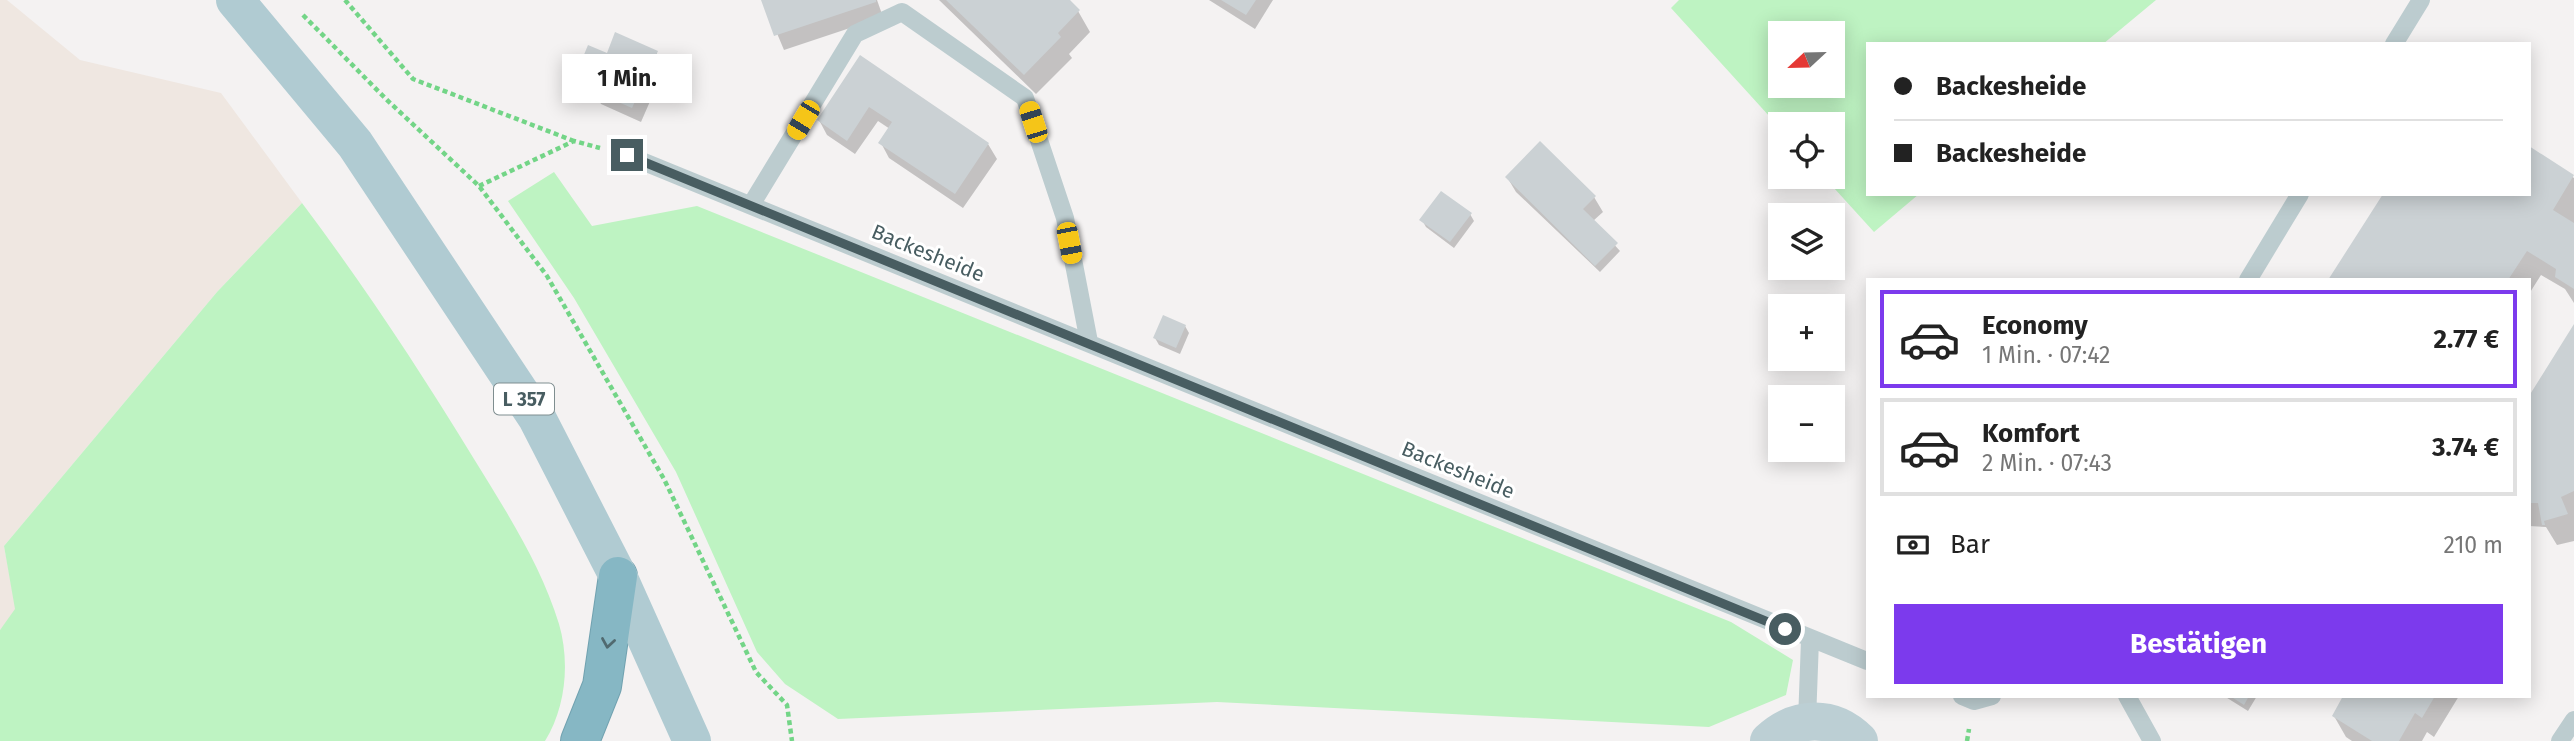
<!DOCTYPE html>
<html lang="de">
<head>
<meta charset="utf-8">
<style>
  body { margin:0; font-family:"Fira Sans",sans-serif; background:#f6f6f6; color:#222; height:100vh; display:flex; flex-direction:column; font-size:26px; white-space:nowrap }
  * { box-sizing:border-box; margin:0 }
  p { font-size:23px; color:#767676 }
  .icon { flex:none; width:38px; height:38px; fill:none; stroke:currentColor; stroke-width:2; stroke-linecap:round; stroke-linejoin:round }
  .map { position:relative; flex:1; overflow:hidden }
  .panel { position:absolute; left:1866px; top:278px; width:665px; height:420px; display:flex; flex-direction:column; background:#fff; border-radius:0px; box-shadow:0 4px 18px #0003 }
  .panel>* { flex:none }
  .top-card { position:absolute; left:1866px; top:42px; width:665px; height:154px; border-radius:0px; box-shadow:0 4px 18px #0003; display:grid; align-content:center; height:154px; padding:0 28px; background:#fff }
  .needle { width:46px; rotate:248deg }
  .controls { position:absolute; left:1768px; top:21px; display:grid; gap:14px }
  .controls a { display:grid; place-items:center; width:77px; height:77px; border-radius:0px; background:#fff; box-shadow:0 4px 18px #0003; font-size:35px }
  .end { position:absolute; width:32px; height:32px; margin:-16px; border:9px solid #485d61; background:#fff; box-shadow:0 0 0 4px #fff }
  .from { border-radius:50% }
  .bubble { position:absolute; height:49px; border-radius:0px; background:#fff; box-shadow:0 4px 18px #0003; font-size:23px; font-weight:700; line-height:49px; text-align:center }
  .car { position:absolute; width:21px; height:42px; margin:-21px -10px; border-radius:9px; box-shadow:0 0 5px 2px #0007; background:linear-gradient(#f5c518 24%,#345 0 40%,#f5c518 0 76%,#345 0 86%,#f5c518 0) }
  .top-card b { display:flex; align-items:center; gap:24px; height:66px; font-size:26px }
  .top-card b+b { border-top:2px solid #e0e0e0 }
  .top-card i { width:18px; height:18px; background:#222 }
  ul { padding:12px 0 0; list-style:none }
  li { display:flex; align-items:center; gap:21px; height:98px; margin:0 14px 10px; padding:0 14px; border:4px solid #e0e0e0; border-radius:0px }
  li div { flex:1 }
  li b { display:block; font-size:26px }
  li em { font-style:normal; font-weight:700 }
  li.current { border-color:#7c3aed }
  li>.icon { width:63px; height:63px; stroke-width:1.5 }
  .pay { display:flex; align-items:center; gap:18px; height:77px; padding:0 28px; font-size:26px }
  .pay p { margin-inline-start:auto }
  .cta { display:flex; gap:14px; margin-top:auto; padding:14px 28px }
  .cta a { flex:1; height:80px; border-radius:0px; background:#7c3aed; color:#fff; font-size:28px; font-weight:700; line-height:80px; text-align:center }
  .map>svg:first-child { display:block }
  .commercial { fill:#efe7e1 }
  .green { fill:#bef3c2; fill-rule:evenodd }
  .shadow { fill:#0003 }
  .building { fill:#cbd1d4 }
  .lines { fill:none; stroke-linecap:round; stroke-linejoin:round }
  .motorway-casing { stroke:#71a2b0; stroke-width:40 }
  .path { stroke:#73d587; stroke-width:4.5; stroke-dasharray:5 3.5; stroke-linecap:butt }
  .service { stroke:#bccccf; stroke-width:18 }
  .secondary { stroke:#bccfd4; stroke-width:38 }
  .primary { stroke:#b0cbd2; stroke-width:38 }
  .motorway { stroke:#86b7c4; stroke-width:38 }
  .oneway { stroke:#516a70 }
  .route { stroke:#485d61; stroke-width:9 }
  .labels { text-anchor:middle; stroke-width:6; stroke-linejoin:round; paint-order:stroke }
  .shield { fill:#fff; stroke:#7f8e90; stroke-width:2 }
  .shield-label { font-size:19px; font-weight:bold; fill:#485d61 }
  .street-label { font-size:21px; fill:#485d61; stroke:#fff }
</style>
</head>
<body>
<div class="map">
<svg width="2574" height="741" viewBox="0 0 2574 741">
  <rect width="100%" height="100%" fill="#f4f2f2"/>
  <!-- commercial -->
  <path class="commercial" d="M0 0H7L80 60 221 93 302 203 217 292 4 546 16 610 0 630Z"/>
  <!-- green -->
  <path class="green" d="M1679 0H2156L2103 44H1867V194H1919L1874 232 1824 177H1832V124H1780V128L1671 8ZM1780 33H1832V86H1780Z
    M554 172 592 226 697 206 1731 622 1793 660 1786 695 1709 727 1217 702 838 719 785 684 757 652 676 472 574 298 508 201Z
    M302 203C365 287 419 369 474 459 506 511 541 565 559 624 570 662 566 707 545 741H0V630L15 609 4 546 217 292Z"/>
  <!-- shadow -->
  <path class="shadow" d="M763 0H877L883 17 784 50Z
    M939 0H1067L1078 11 1090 32 1069 54 1072 58 1036 94Z
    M1209 0H1273L1255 29Z
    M656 52 665 67 641 122 601 104 593 90 594 86 583 81 578 74 607 55Z
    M861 58 988 144 997 159 963 208 889 158 881 143 890 129 878 121 855 154 827 135 819 120Z
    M2529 148 2574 178V303L2565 289 2541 275 2529 294V280H2330L2529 194Z
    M1507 177 1594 197 1603 212 1593 221 1620 251 1600 272 1516 192Z
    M1470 214 1474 221 1454 248 1426 227 1422 220Z
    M1185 326 1189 333 1180 354 1159 345 1155 338Z
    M2574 328V541L2557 545 2546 527 2529 526V399Z
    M2224 696H2257L2248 711Z
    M2345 696H2459L2434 737 2427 732 2422 741H2352L2346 737 2334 716Z"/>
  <!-- building -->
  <path class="building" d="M761 0H876V2L774 36Z
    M946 0H1070L1080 10 1058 33 1061 37 1024 75Z
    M1221 0H1256L1246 15Z
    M615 32 658 51 632 108 591 90 594 82 576 74 588 45 607 53Z
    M860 55 989 143 955 194 878 143 892 122 869 107 847 141 817 120Z
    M1540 141 1596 196 1583 209 1618 243 1595 266 1505 177Z
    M2529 146 2574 175 2553 210 2574 223V289L2555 277 2556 269 2527 251 2508 280H2328L2383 194H2529Z
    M1441 191 1472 213 1450 242 1419 220Z
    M1163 315 1186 325 1176 348 1153 338Z
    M2574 324V491L2561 497 2568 514 2544 521 2545 525H2542L2538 503H2529V396Z
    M2230 696H2249L2244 705Z
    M2343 696H2435L2422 718 2415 713 2399 741H2372L2332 716Z"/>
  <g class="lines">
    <!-- motorway casing -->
    <g class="motorway-casing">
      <path id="motorway" d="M580 741 602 686 618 576"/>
    </g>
    <!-- path -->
    <path class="path" d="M345 0 413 79 574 141
      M303 15 387 100 479 186 547 276 664 479 756 672 787 705 792 741
      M479 186 574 141 600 148
      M1967 741 1969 729"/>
    <!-- service -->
    <path class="service" d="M2394 44 2421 0
      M627 155 1867 661
      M751 205 855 34 902 12 1025 98 1065 218 1089 342
      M2248 280 2300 194
      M1962 696 1974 701 1992 696
      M2127 696 2152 741
      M1807 721 1810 640
      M2560 741 2574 720"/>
    <!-- secondary -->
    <path class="secondary" d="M1769 741C1796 716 1832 714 1859 741"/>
    <!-- primary -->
    <path class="primary" d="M235 0 355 144 537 418 618 576 692 741"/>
    <!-- motorway -->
    <use href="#motorway" class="motorway"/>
  </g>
  <!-- one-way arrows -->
  <defs><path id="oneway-chevron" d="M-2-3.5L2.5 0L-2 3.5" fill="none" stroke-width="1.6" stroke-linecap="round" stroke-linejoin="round" transform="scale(1.75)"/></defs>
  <use class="oneway" href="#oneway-chevron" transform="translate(608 643) rotate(99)"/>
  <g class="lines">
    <!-- route -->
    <path class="route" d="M627 155 1785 629"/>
  </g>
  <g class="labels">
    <!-- shield labels -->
    <rect class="shield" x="494" y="383.5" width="60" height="31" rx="5"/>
    <g class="shield-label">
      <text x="524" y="406">L 357</text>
    </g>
    <!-- street labels -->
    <g class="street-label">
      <text transform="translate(928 253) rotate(22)" y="7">Backesheide</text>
      <text transform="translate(1458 470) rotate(22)" y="7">Backesheide</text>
    </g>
  </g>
</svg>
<div class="controls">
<a><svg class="needle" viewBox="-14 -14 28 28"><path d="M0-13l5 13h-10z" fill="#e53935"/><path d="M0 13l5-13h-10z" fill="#767676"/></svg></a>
<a><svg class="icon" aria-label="locate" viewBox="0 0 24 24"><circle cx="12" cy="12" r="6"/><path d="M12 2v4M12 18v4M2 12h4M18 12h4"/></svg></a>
<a><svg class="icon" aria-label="layers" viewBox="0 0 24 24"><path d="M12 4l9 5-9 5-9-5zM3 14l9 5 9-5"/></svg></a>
<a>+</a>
<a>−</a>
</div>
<i class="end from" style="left:1785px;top:629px"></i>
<i class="end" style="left:627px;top:155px"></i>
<div class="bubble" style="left:562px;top:54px;width:130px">1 Min.</div>
<i class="car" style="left:803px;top:120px;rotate:211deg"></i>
<i class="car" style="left:1033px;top:122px;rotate:342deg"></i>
<i class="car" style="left:1069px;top:243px;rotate:169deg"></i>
<div class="top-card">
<b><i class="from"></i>Backesheide</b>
<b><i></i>Backesheide</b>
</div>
<section class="panel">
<ul>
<li class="current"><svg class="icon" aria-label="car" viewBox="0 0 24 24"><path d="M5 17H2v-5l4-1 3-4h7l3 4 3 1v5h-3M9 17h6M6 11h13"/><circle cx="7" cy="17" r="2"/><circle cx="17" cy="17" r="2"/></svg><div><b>Economy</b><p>1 Min. · 07:42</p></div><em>2.77 €</em></li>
<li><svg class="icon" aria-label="car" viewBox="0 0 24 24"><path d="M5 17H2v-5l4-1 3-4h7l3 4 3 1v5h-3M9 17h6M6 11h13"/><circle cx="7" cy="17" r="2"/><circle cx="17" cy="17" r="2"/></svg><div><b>Komfort</b><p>2 Min. · 07:43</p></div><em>3.74 €</em></li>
</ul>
<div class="pay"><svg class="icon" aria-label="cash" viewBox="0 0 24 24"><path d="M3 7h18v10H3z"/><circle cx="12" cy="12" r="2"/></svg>Bar<p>210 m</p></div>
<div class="cta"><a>Bestätigen</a></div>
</section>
</div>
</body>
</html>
